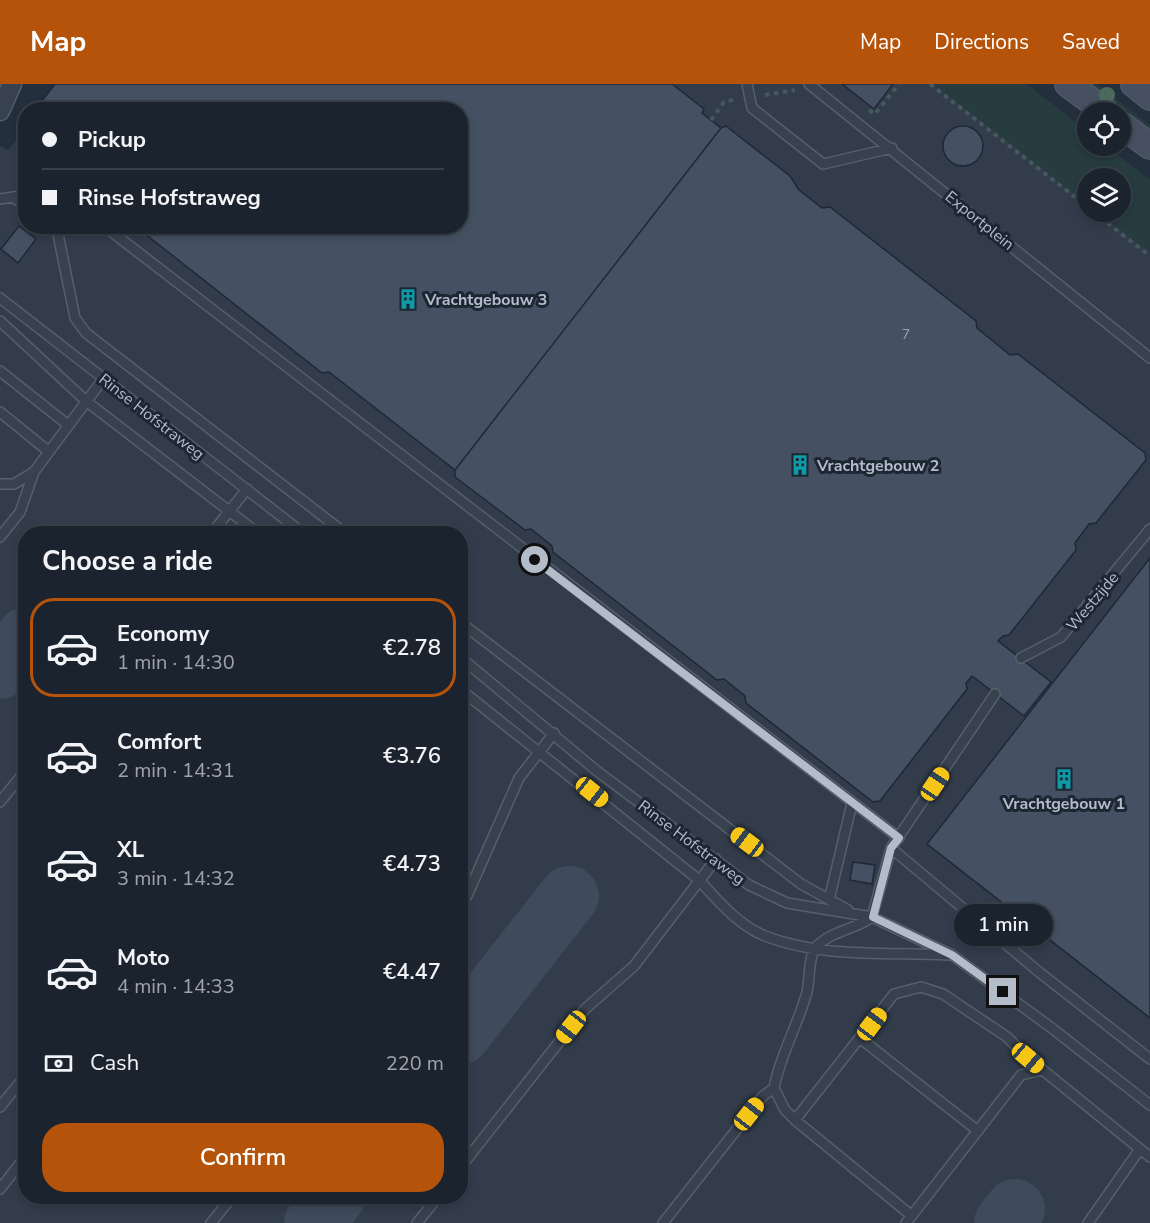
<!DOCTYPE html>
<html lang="en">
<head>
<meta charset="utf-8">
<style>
  body { margin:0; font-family:"Nunito Sans",sans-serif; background:#242b36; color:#f1f3f6; height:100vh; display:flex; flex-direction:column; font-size:22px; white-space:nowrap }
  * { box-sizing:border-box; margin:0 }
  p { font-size:20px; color:#a0a4aa }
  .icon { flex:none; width:33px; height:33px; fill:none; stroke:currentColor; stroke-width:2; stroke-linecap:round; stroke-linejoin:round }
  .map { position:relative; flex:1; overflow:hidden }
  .panel { position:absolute; left:18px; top:442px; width:450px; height:678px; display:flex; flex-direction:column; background:#1b232e; border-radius:24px; box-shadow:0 3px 9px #0003,0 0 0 2px #39404a }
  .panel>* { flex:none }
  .banner { position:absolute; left:18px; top:18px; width:450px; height:132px; border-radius:24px; box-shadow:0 3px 9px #0003,0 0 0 2px #39404a; display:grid; align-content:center; height:132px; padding:0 24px; background:#1b232e }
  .buttons { position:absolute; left:1077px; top:18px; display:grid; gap:12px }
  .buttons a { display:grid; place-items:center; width:54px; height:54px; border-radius:50%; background:#1b232e; box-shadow:0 3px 9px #0003,0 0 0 2px #39404a; font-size:30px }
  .end { position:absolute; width:27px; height:27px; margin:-14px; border:8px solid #b4bcc9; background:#111; box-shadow:0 0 0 3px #111 }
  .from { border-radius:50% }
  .bubble { position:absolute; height:42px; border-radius:21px; background:#1b232e; box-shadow:0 3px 9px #0003,0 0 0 2px #39404a; font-size:20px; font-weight:600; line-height:42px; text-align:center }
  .car { position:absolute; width:18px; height:36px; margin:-18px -9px; border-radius:8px; box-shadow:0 0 4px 2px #0007; background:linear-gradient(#f5c518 24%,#345 0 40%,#f5c518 0 76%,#345 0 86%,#f5c518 0) }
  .banner b { display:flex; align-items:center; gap:21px; height:57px; font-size:22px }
  .banner b+b { border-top:2px solid #39404a }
  .banner i { width:15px; height:15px; background:#f1f3f6 }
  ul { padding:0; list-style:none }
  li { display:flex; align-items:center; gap:18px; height:99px; margin:0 12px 9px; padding:0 12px; border:3px solid transparent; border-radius:24px }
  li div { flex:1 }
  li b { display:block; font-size:22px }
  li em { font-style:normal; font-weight:600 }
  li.current { border-color:#b45309 }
  li>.icon { width:54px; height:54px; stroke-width:1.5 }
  h2 { padding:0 24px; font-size:27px; line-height:72px }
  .pay { display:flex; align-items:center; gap:15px; height:66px; padding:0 24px; font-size:22px }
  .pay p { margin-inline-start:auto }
  .action { display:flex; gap:12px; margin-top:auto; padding:12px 24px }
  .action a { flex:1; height:69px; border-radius:24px; background:#b45309; color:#fff; font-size:24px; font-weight:600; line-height:69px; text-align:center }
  header { display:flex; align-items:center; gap:36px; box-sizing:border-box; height:84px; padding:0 30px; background:#b45309; color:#fff }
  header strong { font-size:28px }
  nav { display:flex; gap:33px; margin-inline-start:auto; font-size:21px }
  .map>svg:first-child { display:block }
  .airport { fill:#323c4b; fill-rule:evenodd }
  .green { fill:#263c3f }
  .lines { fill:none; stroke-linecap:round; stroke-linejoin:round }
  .taxiway { stroke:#3f4a5a; stroke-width:60 }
  .building { fill:#455162; stroke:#1f2835; stroke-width:1.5 }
  .lane-casing { stroke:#565f6c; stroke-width:12 }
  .street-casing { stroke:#565f6c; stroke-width:21 }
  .secondary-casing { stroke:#565f6c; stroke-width:28 }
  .path { stroke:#44595c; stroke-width:4; stroke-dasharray:4.5 4.5; stroke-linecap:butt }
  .lane { stroke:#38414e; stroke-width:9 }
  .street { stroke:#38414e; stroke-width:18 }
  .secondary { stroke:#465061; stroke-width:26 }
  .tree { fill:#4b6a5d }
  .route { stroke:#b4bcc9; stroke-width:8 }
  .labels { text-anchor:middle; stroke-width:6; stroke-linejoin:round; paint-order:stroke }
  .number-label { font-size:14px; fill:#98a1af }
  .street-label { font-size:16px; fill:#b4bcc9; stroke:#1d2633 }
  .poi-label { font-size:16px; font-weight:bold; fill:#b4bcc9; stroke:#1d2633; text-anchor:start }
</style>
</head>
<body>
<header>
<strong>Map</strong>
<nav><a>Map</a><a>Directions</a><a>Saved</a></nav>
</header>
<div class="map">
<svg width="1150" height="1139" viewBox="0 0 1150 1139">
  <rect width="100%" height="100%" fill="#242f3e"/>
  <!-- airport -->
  <path class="airport" d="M55 0H934L1087 119 1088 128H1098L1150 168V1139H0V62L8 66 23 49 22 42 25 37 26 142H460V26L35 25ZM26 450H460V1113H26Z"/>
  <!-- green -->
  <path class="green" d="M934 0H1027L1087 47 1088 62H1106L1150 96V168L1098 128H1120V94H1088L1087 119Z
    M1085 0H1097L1150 41V51Z"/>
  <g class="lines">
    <!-- taxiway -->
    <path class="taxiway" d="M0 585 26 553
      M460 951 569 812
      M314 1139 335 1113
      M1004 1139 1015 1125"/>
  </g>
  <!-- building -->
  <path class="building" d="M55 0H672L704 25 702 29 721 44 455 386 329 288 322 289 135 142H460V26H35Z
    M842 0H893L874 25Z
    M726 42 790 92 799 106 822 124 830 123 976 237 977 244 1010 271 1018 270 1145 369 1146 376 1096 439 1089 440 1075 459 1076 466 1009 551 1003 552 998 557 1051 598 1024 632 972 592 966 599 967 605 880 717 873 718 746 619 745 612 724 595 717 596 553 468 552 462 531 445 525 446 455 393V386L721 44Z
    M943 62a20 20 0 1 1 40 0a20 20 0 1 1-40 0Z
    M19 142 36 155 18 179 1 165Z
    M1150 474V934L927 760Z
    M853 778 875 781 872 800 850 796Z"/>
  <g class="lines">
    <!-- lane casing -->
    <g class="lane-casing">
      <path id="lane" d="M747 0 752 24 823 80 892 64
        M809 0 1150 274
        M13 113 26 123
        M0 115 26 111
        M50 142 58 150 75 234 86 249 346 450
        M104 142 899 754
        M0 214 304 450
        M0 237 86 317 259 450
        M0 287 68 341
        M0 328 48 367
        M0 400H14L34 388
        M211 450 247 405
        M0 453 20 428 34 388 103 295
        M460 538 801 800 848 826
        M460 573 597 687 749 801 787 819 872 833 952 871 1053 945 1150 1021
        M1021 574 1061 553 1150 445
        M460 605 699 796C718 817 738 841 765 852 821 874 888 868 947 871
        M0 718 26 686
        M891 764 1039 888 1150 975
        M829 816 852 719
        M460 820 467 812 519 694 554 649
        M872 833 891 764 995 610
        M861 955 978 1047
        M774 1004 785 1026 795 1036 912 1132
        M0 1023 26 991
        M795 1036 894 910 921 903 943 910 1007 953 1028 974 1140 1065 1088 1139
        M1140 1065 1150 1073
        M460 1084 585 925 634 882 716 775
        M0 1105 26 1072
        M211 1139 232 1113
        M417 1139 438 1113
        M663 1139 763 1012 774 1004C780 971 798 941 807 908 810 896 808 873 816 863 832 846 855 846 872 833
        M906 1139 1021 991 1042 986"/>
    </g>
    <!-- street casing -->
    <g class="street-casing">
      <path id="street" d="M0 27 12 0"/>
    </g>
    <!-- secondary casing -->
    <g class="secondary-casing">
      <path id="secondary" d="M1068 0 1106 28
        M1134 0 1150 13
        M1120 40 1150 62"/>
    </g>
    <!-- path -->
    <path class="path" d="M930 0 1088 123
      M765 11 795 6
      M869 26 875 30 899 0
      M711 36 724 18 737 15
      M1093 128 1150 172"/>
    <!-- lane -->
    <use href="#lane" class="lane"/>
    <!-- street -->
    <use href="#street" class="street"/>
    <!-- secondary -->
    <use href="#secondary" class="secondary"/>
  </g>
  <!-- trees -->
  <circle class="tree" cx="1107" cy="11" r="8"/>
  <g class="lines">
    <!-- route -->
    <path class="route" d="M535 476 899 754 891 764 873 833 952 871 1003 908"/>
  </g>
  <!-- icons -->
  <defs>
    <g id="building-bare" transform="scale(1.62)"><path d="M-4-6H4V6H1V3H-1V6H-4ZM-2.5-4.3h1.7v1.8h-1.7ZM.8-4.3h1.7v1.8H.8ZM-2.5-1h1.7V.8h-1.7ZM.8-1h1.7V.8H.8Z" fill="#0f9aa8" stroke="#1d2633" stroke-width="2.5" paint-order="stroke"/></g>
  </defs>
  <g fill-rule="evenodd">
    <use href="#building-bare" x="408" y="215"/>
    <use href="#building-bare" x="800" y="381"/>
    <use href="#building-bare" x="1064" y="695"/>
  </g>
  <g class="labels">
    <!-- number labels -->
    <g class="number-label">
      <text x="906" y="255">7</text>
    </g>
    <!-- street labels -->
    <g class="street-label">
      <text transform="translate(980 136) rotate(39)" y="6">Exportplein</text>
      <text transform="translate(152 332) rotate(38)" y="6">Rinse Hofstraweg</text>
      <text transform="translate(1092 517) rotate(-50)" y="6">Westzijde</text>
      <text transform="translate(692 758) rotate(37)" y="6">Rinse Hofstraweg</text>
    </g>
    <!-- poi labels -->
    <g class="poi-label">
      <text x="425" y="221">Vrachtgebouw 3</text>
      <text x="817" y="387">Vrachtgebouw 2</text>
      <text x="1064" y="725" text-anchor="middle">Vrachtgebouw 1</text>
    </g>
  </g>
</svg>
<div class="buttons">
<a><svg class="icon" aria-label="locate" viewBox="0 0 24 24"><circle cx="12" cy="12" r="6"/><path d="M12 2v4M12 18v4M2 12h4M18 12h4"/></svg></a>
<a><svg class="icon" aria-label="layers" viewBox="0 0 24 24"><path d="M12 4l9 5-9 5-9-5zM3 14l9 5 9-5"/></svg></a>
</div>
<i class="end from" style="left:535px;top:476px"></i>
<i class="end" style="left:1003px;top:908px"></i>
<div class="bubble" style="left:954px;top:820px;width:99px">1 min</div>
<i class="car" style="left:935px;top:700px;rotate:34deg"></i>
<i class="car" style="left:592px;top:708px;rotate:129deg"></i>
<i class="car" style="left:747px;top:758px;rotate:307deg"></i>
<i class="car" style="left:872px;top:940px;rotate:37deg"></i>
<i class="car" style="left:571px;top:943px;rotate:218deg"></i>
<i class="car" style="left:1028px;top:974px;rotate:130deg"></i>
<i class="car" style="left:749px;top:1030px;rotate:38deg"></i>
<div class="banner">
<b><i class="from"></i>Pickup</b>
<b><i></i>Rinse Hofstraweg</b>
</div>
<section class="panel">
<h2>Choose a ride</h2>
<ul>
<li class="current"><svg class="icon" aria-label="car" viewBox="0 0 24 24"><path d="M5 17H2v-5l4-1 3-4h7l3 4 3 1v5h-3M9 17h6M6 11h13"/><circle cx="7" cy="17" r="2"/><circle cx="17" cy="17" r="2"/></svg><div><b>Economy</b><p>1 min · 14:30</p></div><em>€2.78</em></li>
<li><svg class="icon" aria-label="car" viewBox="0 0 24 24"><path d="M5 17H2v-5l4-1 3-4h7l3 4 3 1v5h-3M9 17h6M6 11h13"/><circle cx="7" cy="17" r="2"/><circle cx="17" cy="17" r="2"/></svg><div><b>Comfort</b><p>2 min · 14:31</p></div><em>€3.76</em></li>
<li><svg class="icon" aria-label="car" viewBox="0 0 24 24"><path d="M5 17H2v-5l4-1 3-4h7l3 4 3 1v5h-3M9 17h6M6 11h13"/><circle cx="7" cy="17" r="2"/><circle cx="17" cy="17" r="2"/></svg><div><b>XL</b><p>3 min · 14:32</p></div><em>€4.73</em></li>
<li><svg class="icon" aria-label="car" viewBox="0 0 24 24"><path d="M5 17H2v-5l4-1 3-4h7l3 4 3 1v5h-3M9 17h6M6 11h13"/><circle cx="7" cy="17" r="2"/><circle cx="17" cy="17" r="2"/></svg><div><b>Moto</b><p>4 min · 14:33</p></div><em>€4.47</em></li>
</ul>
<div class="pay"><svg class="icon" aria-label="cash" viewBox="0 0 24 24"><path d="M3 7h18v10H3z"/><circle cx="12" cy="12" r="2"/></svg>Cash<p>220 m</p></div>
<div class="action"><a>Confirm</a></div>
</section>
</div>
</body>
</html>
